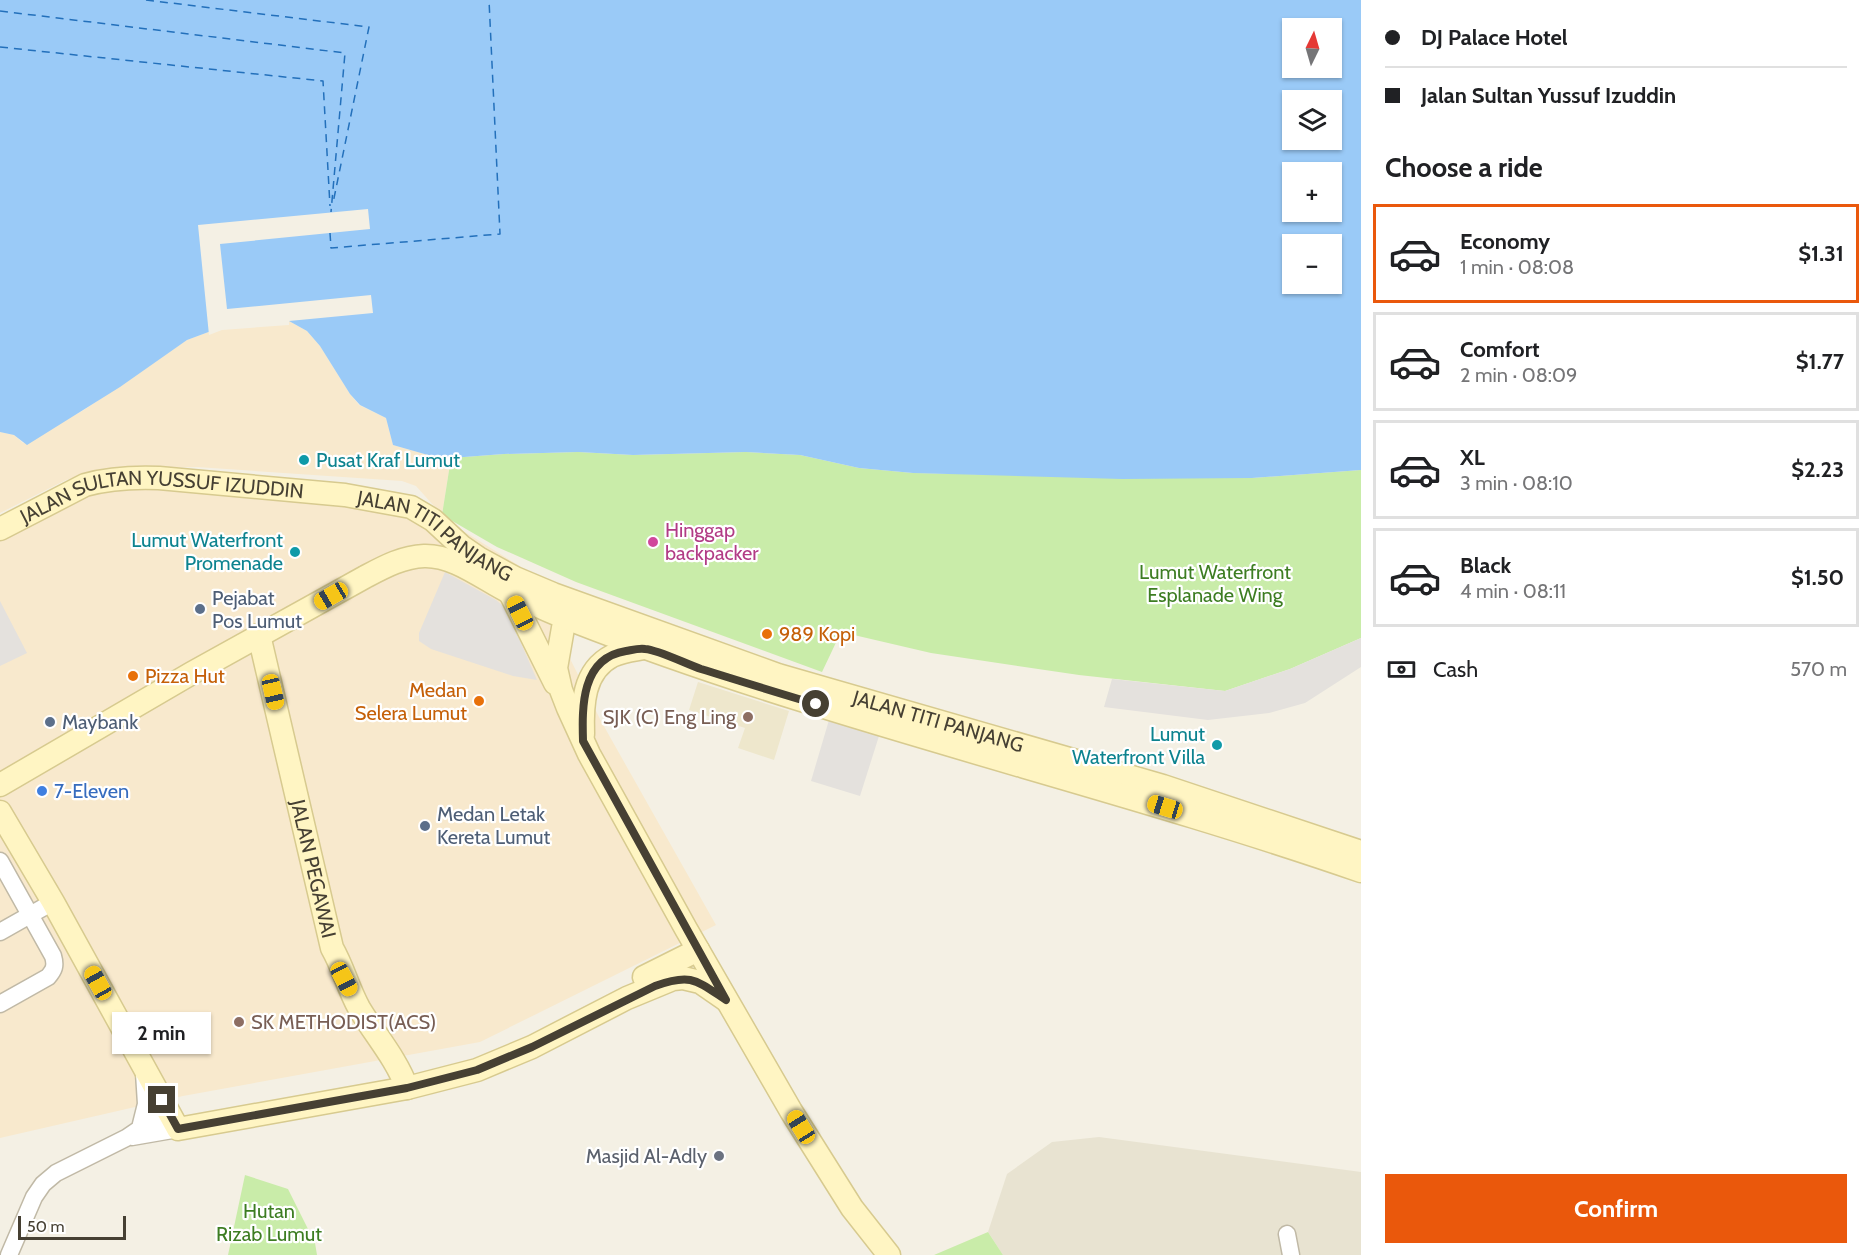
<!DOCTYPE html>
<html lang="en">
<head>
<meta charset="utf-8">
<style>
  body { margin:0; font-family:Cabin,sans-serif; background:#f6f6f6; color:#202124; height:100vh; display:flex; flex-direction:column; font-size:22px; white-space:nowrap }
  * { box-sizing:border-box; margin:0 }
  p { font-size:20px; color:#757577 }
  .icon { flex:none; width:33px; height:33px; fill:none; stroke:currentColor; stroke-width:2; stroke-linecap:round; stroke-linejoin:round }
  .map { position:relative; flex:1; overflow:hidden }
  .panel { display:flex; flex-direction:column; background:#fff; width:510px }
  .panel>* { flex:none }
  .hud { display:grid; align-content:center; height:132px; padding:0 24px; background:#fff }
  .needle { width:39px; rotate:5deg }
  .controls { position:absolute; left:1282px; top:18px; display:grid; gap:12px }
  .controls a { display:grid; place-items:center; width:60px; height:60px; border-radius:0px; background:#fff; box-shadow:0 2px 4px #0004; font-size:30px }
  .scale { position:absolute; left:18px; bottom:15px; width:108px; box-sizing:border-box; padding-left:6px; border:3px solid #464033; border-top:0; font-size:16px; line-height:21px; white-space:nowrap; color:#464033; -webkit-text-stroke:4px #fff; paint-order:stroke }
  .end { position:absolute; width:27px; height:27px; margin:-14px; border:8px solid #464033; background:#fff; box-shadow:0 0 0 3px #fff }
  .from { border-radius:50% }
  .bubble { position:absolute; height:42px; border-radius:0px; background:#fff; box-shadow:0 2px 4px #0004; font-size:20px; font-weight:800; line-height:42px; text-align:center }
  .car { position:absolute; width:18px; height:36px; margin:-18px -9px; border-radius:8px; box-shadow:0 0 4px 2px #0007; background:linear-gradient(#f5c518 24%,#345 0 40%,#f5c518 0 76%,#345 0 86%,#f5c518 0) }
  .hud b { display:flex; align-items:center; gap:21px; height:57px; font-size:22px }
  .hud b+b { border-top:2px solid #e0e0e0 }
  .hud i { width:15px; height:15px; background:#202124 }
  ul { padding:0; list-style:none }
  li { display:flex; align-items:center; gap:18px; height:99px; margin:0 12px 9px; padding:0 12px; border:3px solid #e0e0e0; border-radius:0px }
  li div { flex:1 }
  li b { display:block; font-size:22px }
  li em { font-style:normal; font-weight:800 }
  li.current { border-color:#ea580c }
  li>.icon { width:54px; height:54px; stroke-width:1.5 }
  h2 { padding:0 24px; font-size:27px; line-height:72px }
  .pay { display:flex; align-items:center; gap:15px; height:66px; padding:0 24px; font-size:22px }
  .pay p { margin-inline-start:auto }
  .action { display:flex; gap:12px; margin-top:auto; padding:12px 24px }
  .action a { flex:1; height:69px; border-radius:0px; background:#ea580c; color:#fff; font-size:24px; font-weight:800; line-height:69px; text-align:center }
  main { display:flex; flex:1; min-height:0 }
  .map>svg:first-child { display:block }
  .residential { fill:#e8e3d1 }
  .commercial { fill:#f8e9cd }
  .education { fill:#eee7cc }
  .green { fill:#c9eca9 }
  .parking { fill:#e4e1dd }
  .water { fill:#9acaf7; fill-rule:evenodd }
  .pier { fill:#f4f0e4 }
  .lines { fill:none; stroke-linecap:round; stroke-linejoin:round }
  .ferry { stroke:#2370bb; stroke-width:1.5; stroke-dasharray:8 6; stroke-linecap:butt }
  .street-casing { stroke:#c0b9a6; stroke-width:19 }
  .secondary-casing { stroke:#d7ca8f; stroke-width:25 }
  .street { stroke:#fff; stroke-width:16 }
  .secondary { stroke:#fff5c3; stroke-width:22 }
  .route { stroke:#464033; stroke-width:8 }
  .culture-dot { fill:#0f9aa8; stroke:#fff; stroke-width:2 }
  .hotel-dot { fill:#d1479c; stroke:#fff; stroke-width:2 }
  .service-dot { fill:#5c6f8a; stroke:#fff; stroke-width:2 }
  .food-dot { fill:#e8710a; stroke:#fff; stroke-width:2 }
  .education-dot { fill:#8d6e63; stroke:#fff; stroke-width:2 }
  .shop-dot { fill:#3f7fe0; stroke:#fff; stroke-width:2 }
  .worship-dot { fill:#6b7280; stroke:#fff; stroke-width:2 }
  .labels { text-anchor:middle; stroke-width:4.5; stroke-linejoin:round; paint-order:stroke }
  .culture-label { font-size:20px; fill:#0d838f; stroke:#fff; text-anchor:end }
  .street-label { font-size:20px; fill:#464033; stroke:#fff }
  .hotel-label { font-size:20px; fill:#b23c85; stroke:#fff; text-anchor:start }
  .park-label { font-size:20px; fill:#3d7d22; stroke:#fff }
  .service-label { font-size:20px; fill:#4e5e75; stroke:#fff; text-anchor:start }
  .food-label { font-size:20px; fill:#c56008; stroke:#fff; text-anchor:start }
  .education-label { font-size:20px; fill:#785e54; stroke:#fff; text-anchor:end }
  .shop-label { font-size:20px; fill:#366cbe; stroke:#fff; text-anchor:start }
  .worship-label { font-size:20px; fill:#5b616d; stroke:#fff; text-anchor:end }
</style>
</head>
<body>
<main>
<div class="map">
<svg width="1361" height="1255" viewBox="0 0 1361 1255">
  <rect width="100%" height="100%" fill="#f4f0e4"/>
  <!-- residential -->
  <path class="residential" d="M1099 1137 1361 1172V1255H1003L988 1232 1007 1174 1052 1142Z"/>
  <!-- commercial -->
  <path class="commercial" d="M289 321 307 331 320 346 350 394 359 405 386 418 393 445 435 457 451 458 442 515 416 486 402 481 197 467 114 469 402 493 526 570 601 721 716 925 480 1042 183 1096 0 1138V520L100 470 66 480 0 513V432L14 435 23 443 84 410 187 340 222 327Z"/>
  <!-- education -->
  <path class="education" d="M698 682 789 711 774 760 738 748 745 728 689 710Z"/>
  <!-- green -->
  <path class="green" d="M578 452 633 455 746 452 800 455 859 468 913 473 1015 475 1252 478 1361 470V638L1290 669 1225 691 1079 675 931 653 841 632 822 672 576 582 497 547 442 515 451 458 504 454Z
    M245 1175 288 1189 315 1243 317 1255H228Z
    M988 1232 1003 1255H934Z"/>
  <!-- parking -->
  <path class="parking" d="M445 572 496 600 506 608 537 680 513 676 431 649 419 641V633Z
    M0 601 27 653 0 666Z
    M1361 638V667L1305 703 1269 713 1208 720 1104 707 1112 679 1225 691 1290 669Z
    M829 720 879 736 860 796 811 781Z"/>
  <!-- water -->
  <path class="water" d="M0 0H1361V470L1252 478 1122 479 913 473 859 468 800 455 746 452 633 455 578 452 504 454 451 458 435 457 393 445 386 418 360 405 350 394 320 346 307 331 289 321 222 327 187 340 120 387 27 445 14 435 0 432ZM1293 28H1332V68H1293ZM1293 100H1332V140H1293ZM1293 172H1332V212H1293ZM1293 244H1332V284H1293Z"/>
  <!-- pier -->
  <path class="pier" d="M368 209 370 229 220 244 227 309 371 295 373 313 289 321V325L222 330 209 335 198 225Z"/>
  <g class="lines">
    <!-- ferry -->
    <path class="ferry" d="M146 0 369 27 333 203
      M0 11 345 53 331 212
      M0 47 323 81 330 206
      M330 233 331 248 500 234 489 0"/>
    <!-- street casing -->
    <g class="street-casing">
      <path id="street" d="M0 861 53 956C56 966 54 970 48 977L0 1004
        M0 932 53 902
        M140 1128 146 1104 144 1073
        M132 1137 178 1129
        M1287 1234 1291 1255
        M9 1255 34 1197 43 1184 56 1173 126 1138 145 1125 172 1117"/>
    </g>
    <!-- secondary casing -->
    <g class="secondary-casing">
      <g id="secondary">
        <path id="s1" d="M0 529 85 485C110 478 133 477 159 478L345 495 411 507 433 520 461 546 480 559 515 578 553 594 778 675 1163 786 1361 852"/>
        <path d="M510 593 555 683"/>
        <path d="M572 605 563 628 556 668 561 690 568 708 589 754 686 929 791 1111 852 1208 889 1255"/>
        <path id="s2" d="M259 635 332 948C343 967 348 988 359 1008 375 1035 396 1058 407 1088"/>
        <path d="M583 734C582 705 583 671 612 656 622 651 633 650 644 648"/>
        <path d="M0 785 192 673 365 577C384 567 402 557 424 556 455 555 484 580 511 593 531 603 552 613 574 621 830 721 1101 781 1361 871"/>
        <path d="M0 812 53 902 178 1129 407 1088 477 1070 532 1047 627 998 673 979 683 978 700 982 726 1000"/>
        <path d="M644 977 698 950"/>
      </g>
    </g>
    <!-- street -->
    <use href="#street" class="street"/>
    <!-- secondary -->
    <use href="#secondary" class="secondary"/>
  </g>
  <g class="lines">
    <!-- route -->
    <path class="route" d="M162 1100 178 1129 407 1088 477 1070 532 1047 655 986C691 973 696 980 726 1000L583 741C582 707 581 658 626 651 632 650 639 648 645 649 659 650 686 664 701 669 740 681 778 693 816 704"/>
  </g>
  <!-- markers -->
  <g class="culture-dot">
    <circle cx="304" cy="460" r="6"/>
    <circle cx="295" cy="552" r="6"/>
    <circle cx="1217" cy="745" r="6"/>
  </g>
  <circle class="hotel-dot" cx="653" cy="542" r="6"/>
  <g class="service-dot">
    <circle cx="200" cy="609" r="6"/>
    <circle cx="50" cy="722" r="6"/>
    <circle cx="425" cy="826" r="6"/>
  </g>
  <g class="food-dot">
    <circle cx="767" cy="634" r="6"/>
    <circle cx="133" cy="676" r="6"/>
    <circle cx="479" cy="701" r="6"/>
  </g>
  <g class="education-dot">
    <circle cx="748" cy="717" r="6"/>
    <circle cx="239" cy="1022" r="6"/>
  </g>
  <circle class="shop-dot" cx="42" cy="791" r="6"/>
  <circle class="worship-dot" cx="719" cy="1156" r="6"/>
  <g class="labels">
    <!-- culture labels -->
    <g class="culture-label">
      <text x="316" y="467" text-anchor="start">Pusat Kraf Lumut</text>
      <text x="283" y="547">Lumut Waterfront<tspan x="283" dy="23">Promenade</tspan></text>
      <text x="1205" y="741">Lumut<tspan x="1205" dy="23">Waterfront Villa</tspan></text>
    </g>
    <!-- street labels -->
    <g class="street-label">
      <text dy="7" stroke="none"><textPath href="#s1" startOffset="170">JALAN SULTAN YUSSUF IZUDDIN</textPath></text>
      <text dy="7" stroke="none"><textPath href="#s1" startOffset="458">JALAN TITI PANJANG</textPath></text>
      <text dy="7" stroke="none"><textPath href="#s1" startOffset="998">JALAN TITI PANJANG</textPath></text>
      <text dy="7" stroke="none"><textPath href="#s2" startOffset="240">JALAN PEGAWAI</textPath></text>
    </g>
    <!-- hotel labels -->
    <g class="hotel-label">
      <text x="665" y="537">Hinggap<tspan x="665" dy="23">backpacker</tspan></text>
    </g>
    <!-- park labels -->
    <g class="park-label">
      <text x="1215" y="579">Lumut Waterfront<tspan x="1215" dy="23">Esplanade Wing</tspan></text>
      <text x="269" y="1218">Hutan<tspan x="269" dy="23">Rizab Lumut</tspan></text>
    </g>
    <!-- service labels -->
    <g class="service-label">
      <text x="212" y="605">Pejabat<tspan x="212" dy="23">Pos Lumut</tspan></text>
      <text x="62" y="729">Maybank</text>
      <text x="437" y="821">Medan Letak<tspan x="437" dy="23">Kereta Lumut</tspan></text>
    </g>
    <!-- food labels -->
    <g class="food-label">
      <text x="779" y="641">989 Kopi</text>
      <text x="145" y="683">Pizza Hut</text>
      <text x="467" y="697" text-anchor="end">Medan<tspan x="467" dy="23">Selera Lumut</tspan></text>
    </g>
    <!-- education labels -->
    <g class="education-label">
      <text x="736" y="724">SJK (C) Eng Ling</text>
      <text x="251" y="1029" text-anchor="start">SK METHODIST(ACS)</text>
    </g>
    <!-- shop labels -->
    <g class="shop-label">
      <text x="54" y="798">7-Eleven</text>
    </g>
    <!-- worship labels -->
    <g class="worship-label">
      <text x="707" y="1163">Masjid Al-Adly</text>
    </g>
  </g>
</svg>
<div class="controls">
<a><svg class="needle" viewBox="-14 -14 28 28"><path d="M0-13l5 13h-10z" fill="#e53935"/><path d="M0 13l5-13h-10z" fill="#757577"/></svg></a>
<a><svg class="icon" aria-label="layers" viewBox="0 0 24 24"><path d="M12 4l9 5-9 5-9-5zM3 14l9 5 9-5"/></svg></a>
<a>+</a>
<a>−</a>
</div>
<div class="scale">50 m</div>
<i class="end from" style="left:816px;top:704px"></i>
<i class="end" style="left:162px;top:1100px"></i>
<div class="bubble" style="left:112px;top:1012px;width:99px">2 min</div>
<i class="car" style="left:331px;top:596px;rotate:240deg"></i>
<i class="car" style="left:520px;top:613px;rotate:334deg"></i>
<i class="car" style="left:273px;top:692px;rotate:167deg"></i>
<i class="car" style="left:1165px;top:807px;rotate:287deg"></i>
<i class="car" style="left:344px;top:979px;rotate:152deg"></i>
<i class="car" style="left:98px;top:983px;rotate:331deg"></i>
<i class="car" style="left:801px;top:1127px;rotate:328deg"></i>
</div>
<section class="panel">
<div class="hud">
<b><i class="from"></i>DJ Palace Hotel</b>
<b><i></i>Jalan Sultan Yussuf Izuddin</b>
</div>
<h2>Choose a ride</h2>
<ul>
<li class="current"><svg class="icon" aria-label="car" viewBox="0 0 24 24"><path d="M5 17H2v-5l4-1 3-4h7l3 4 3 1v5h-3M9 17h6M6 11h13"/><circle cx="7" cy="17" r="2"/><circle cx="17" cy="17" r="2"/></svg><div><b>Economy</b><p>1 min · 08:08</p></div><em>$1.31</em></li>
<li><svg class="icon" aria-label="car" viewBox="0 0 24 24"><path d="M5 17H2v-5l4-1 3-4h7l3 4 3 1v5h-3M9 17h6M6 11h13"/><circle cx="7" cy="17" r="2"/><circle cx="17" cy="17" r="2"/></svg><div><b>Comfort</b><p>2 min · 08:09</p></div><em>$1.77</em></li>
<li><svg class="icon" aria-label="car" viewBox="0 0 24 24"><path d="M5 17H2v-5l4-1 3-4h7l3 4 3 1v5h-3M9 17h6M6 11h13"/><circle cx="7" cy="17" r="2"/><circle cx="17" cy="17" r="2"/></svg><div><b>XL</b><p>3 min · 08:10</p></div><em>$2.23</em></li>
<li><svg class="icon" aria-label="car" viewBox="0 0 24 24"><path d="M5 17H2v-5l4-1 3-4h7l3 4 3 1v5h-3M9 17h6M6 11h13"/><circle cx="7" cy="17" r="2"/><circle cx="17" cy="17" r="2"/></svg><div><b>Black</b><p>4 min · 08:11</p></div><em>$1.50</em></li>
</ul>
<div class="pay"><svg class="icon" aria-label="cash" viewBox="0 0 24 24"><path d="M3 7h18v10H3z"/><circle cx="12" cy="12" r="2"/></svg>Cash<p>570 m</p></div>
<div class="action"><a>Confirm</a></div>
</section>
</main>
</body>
</html>
